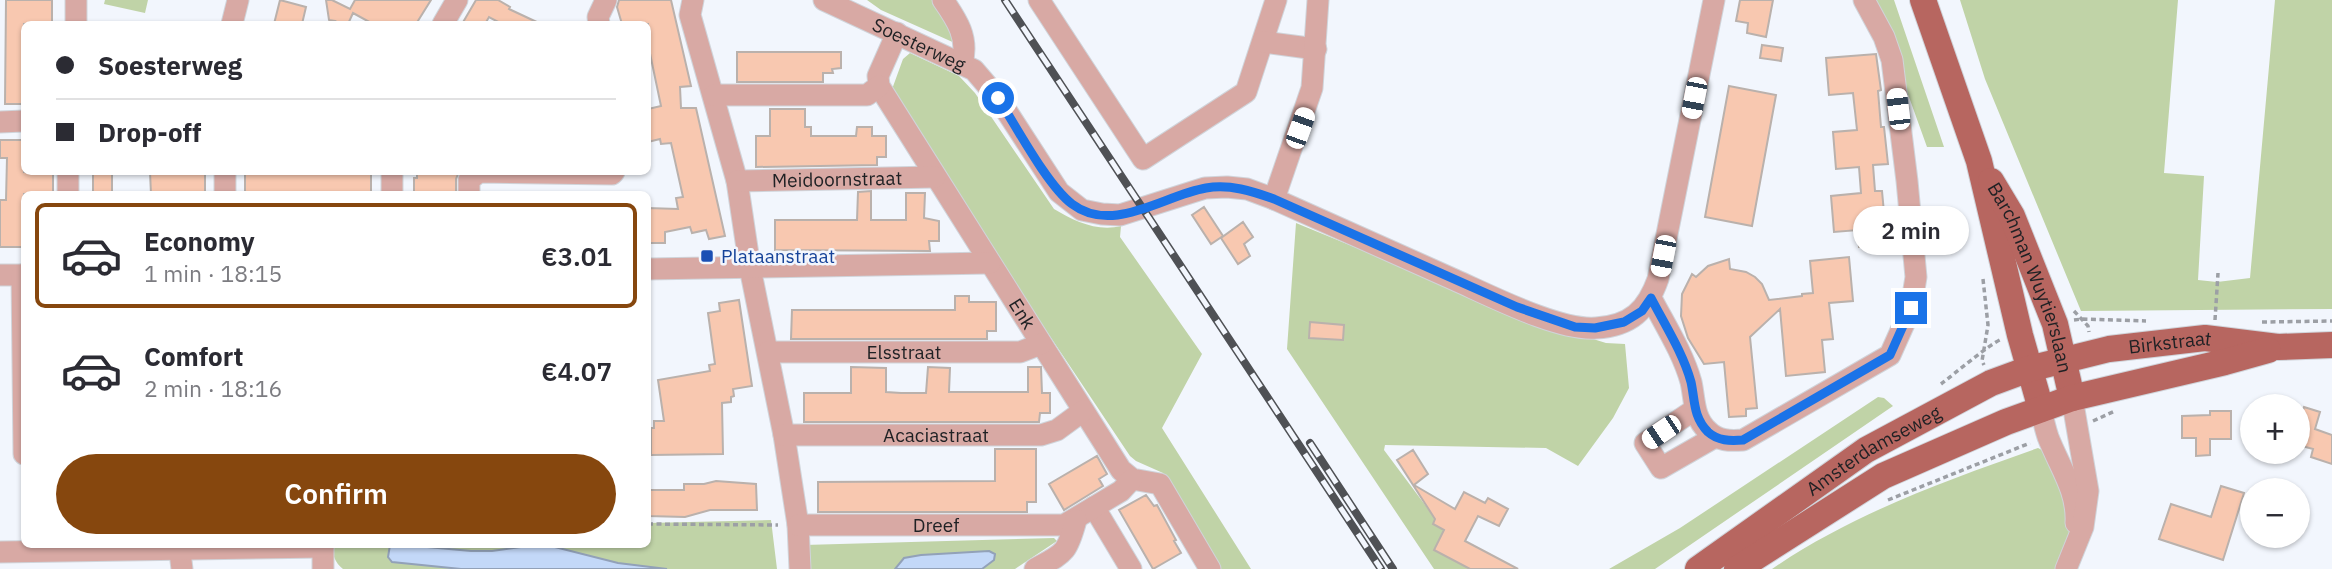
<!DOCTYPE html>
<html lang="en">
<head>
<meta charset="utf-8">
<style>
  body { margin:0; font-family:"IBM Plex Sans",sans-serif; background:#f2f2f3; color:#2b2b33; height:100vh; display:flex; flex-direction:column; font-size:26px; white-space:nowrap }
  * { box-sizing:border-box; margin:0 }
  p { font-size:23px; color:#7c7c81 }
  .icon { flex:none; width:38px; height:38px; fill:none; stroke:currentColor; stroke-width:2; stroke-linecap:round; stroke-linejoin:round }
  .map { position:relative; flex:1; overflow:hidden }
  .sheet { position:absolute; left:21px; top:191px; width:630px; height:357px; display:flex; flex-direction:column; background:#fff; border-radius:10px; box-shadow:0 2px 5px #0004 }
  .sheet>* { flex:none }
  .top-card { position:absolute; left:21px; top:21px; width:630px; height:154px; border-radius:10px; box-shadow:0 2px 5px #0004; display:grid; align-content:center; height:154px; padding:0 35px; background:#fff }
  .controls { position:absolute; left:2240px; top:394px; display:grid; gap:14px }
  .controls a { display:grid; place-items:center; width:70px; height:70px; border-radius:50%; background:#fff; box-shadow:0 2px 5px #0004; font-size:35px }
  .end { position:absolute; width:32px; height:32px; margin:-16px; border:9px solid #1a73e8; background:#fff; box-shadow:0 0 0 4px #fff }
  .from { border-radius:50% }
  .bubble { position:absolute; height:49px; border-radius:24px; background:#fff; box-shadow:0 2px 5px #0004; font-size:23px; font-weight:600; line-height:49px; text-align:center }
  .car { position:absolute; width:21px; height:42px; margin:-21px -10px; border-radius:9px; box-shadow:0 0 5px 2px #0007; background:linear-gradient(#fff 24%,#345 0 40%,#fff 0 76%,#345 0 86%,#fff 0) }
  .top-card b { display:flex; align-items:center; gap:24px; height:66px; font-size:26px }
  .top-card b+b { border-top:2px solid #e1e1e2 }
  .top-card i { width:18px; height:18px; background:#2b2b33 }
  ul { padding:12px 0 0; list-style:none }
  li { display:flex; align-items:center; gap:21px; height:105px; margin:0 14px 10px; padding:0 21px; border:4px solid transparent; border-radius:10px }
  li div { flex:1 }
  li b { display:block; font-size:26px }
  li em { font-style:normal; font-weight:600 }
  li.on { border-color:#86470e }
  li>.icon { width:63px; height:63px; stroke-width:1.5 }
  .primary-button { display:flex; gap:14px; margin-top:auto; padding:14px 35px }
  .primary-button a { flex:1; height:80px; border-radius:42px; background:#86470e; color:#fff; font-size:28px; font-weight:600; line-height:80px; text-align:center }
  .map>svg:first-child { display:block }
  .green { fill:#c0d3a7 }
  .water { fill:#c3d8f8; stroke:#92a1b8; stroke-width:2 }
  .building { fill:#f8c8b0; stroke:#bab1ac; stroke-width:2 }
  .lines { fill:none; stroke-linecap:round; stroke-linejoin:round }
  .minor-casing { stroke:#d0d4da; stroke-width:23 }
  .major-casing { stroke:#d0d4da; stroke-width:28 }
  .path { stroke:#9c9fa5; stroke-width:3.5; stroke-dasharray:5 3.5; stroke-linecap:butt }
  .minor { stroke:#d8a9a4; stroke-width:21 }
  .major { stroke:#b76660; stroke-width:26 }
  .rail-casing { stroke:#4f5155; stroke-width:8 }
  .rail { stroke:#f2f6fd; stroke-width:5; stroke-dasharray:16; stroke-linecap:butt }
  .route { stroke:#1a73e8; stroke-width:9 }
  .transit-dot { fill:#1a4fb4; stroke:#f2f6fd; stroke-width:2.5 }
  .labels { text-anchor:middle; stroke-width:5; stroke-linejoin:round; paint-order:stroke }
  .street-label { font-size:19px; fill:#1f2124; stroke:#f2f6fd }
  .transit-label { font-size:19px; fill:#164399; stroke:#f2f6fd; text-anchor:start }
</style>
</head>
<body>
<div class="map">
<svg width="2332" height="569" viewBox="0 0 2332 569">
  <rect width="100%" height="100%" fill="#f2f6fd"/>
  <!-- green -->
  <path class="green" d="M105 0H148L145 13 104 4Z
    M867 0H939L957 44 881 10Z
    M1876 0H1894L1944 147H1927L1896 61 1887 21Z
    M1960 0H2178L2164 173 2204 176 2198 280 2217 282 2250 278 2275 0H2332V309L2081 311 1985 79Z
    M910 53 959 76 975 93 1054 209C1074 221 1097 232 1121 226L1120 237 1202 354 1162 428 1251 569H1220L1163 473 1136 461 1130 456 993 251 891 92 903 59Z
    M1296 223 1535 321 1606 343 1625 344 1629 388 1613 418 1578 466 1546 448 1385 445 1384 450 1473 569H1434L1287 349Z
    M1878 397 1884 398 1893 406 1655 569H1609L1680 528Z
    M2038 448 2044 451 2073 520 2057 569H1772C1852 514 1947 480 2038 448Z
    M771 520 777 569H667L618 563 543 544H648V523Z
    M1054 538 1057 541 1015 569H982L994 560 989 551 904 558 895 569H806L804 545Z
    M332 544H394L390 545 392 562 461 569H343C335 563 332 554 332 544Z
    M412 544H538L492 551H471Z"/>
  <!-- water -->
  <path class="water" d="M394 544 471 551H492L543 544 618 563 667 569H461L392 562 388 557 390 545Z
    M989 551 995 554 994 560 982 569H895L904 558 921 555Z"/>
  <!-- building -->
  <path class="building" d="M6 0H52V24H24V104H5Z
    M280 0 306 7 302 24H274Z
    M326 0H332L350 9 355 0H431L416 24H373L353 13 348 24H333L335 21 329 20Z
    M476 0H498L510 7 509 9 541 24H502L489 17 485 24H462Z
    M619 0H671L691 86 680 87 681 108H696L725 236 709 239 706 230 692 233 690 227 665 232V243H648V208L678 209 676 198 683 197 671 143 661 144 660 139 648 142V109L661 106 648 44V24H622L617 7Z
    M1740 0H1773L1766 37 1747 33 1748 23 1736 21Z
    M1762 45 1783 48 1781 61 1760 58Z
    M737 52H841V68L832 69 833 73H823V82H737Z
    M1876 54 1881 90 1878 91 1881 127H1884L1888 164 1873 165 1875 191H1882L1887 245 1859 247 1858 230 1834 232 1831 196 1861 193 1859 167 1836 169 1833 132 1857 130 1853 93 1829 95 1826 58Z
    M1729 86 1776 95 1752 226 1705 217Z
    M770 109H805V127H811V136H856L857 127H872V136H886V157H877V165L756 167V136H770Z
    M0 140H24V172H53V194H24V247H0V200H6L7 158H0Z
    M93 172H112V192H93Z
    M150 172H205V191L204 194H151Z
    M245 172H371V194H245Z
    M417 172H459L456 179V194H414V178H417Z
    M871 191V220H906V193H925L924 218 939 221V241H929L930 251 775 250V220H857L858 192Z
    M1204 207 1223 236 1211 244 1192 215Z
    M1243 222 1253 237 1244 244 1250 256 1238 264 1221 238Z
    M1849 257 1853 301 1829 303 1833 339 1822 340 1825 372 1786 376 1780 309 1750 337 1757 408 1746 409V416L1729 417 1724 362 1704 364 1688 338 1681 316 1682 294 1692 274 1696 277 1708 266 1729 259 1730 269 1746 272 1755 277 1762 284 1769 300 1802 296V294L1813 293 1810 261Z
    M955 296H969V302H996V331H987V339H791L792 310H955Z
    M739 300 752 386 733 389 734 396 731 397V402L722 403 723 454 651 455V428H654V421H664L658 380 710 371 709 365 715 364 708 313 720 311 719 303Z
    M1310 322 1344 325 1343 340 1309 338Z
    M851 367 886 368V392L901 393H926L928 367 950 368 949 392H1028V367H1041L1042 393H1050V413H1040L1039 422H804V393H851Z
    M2304 407 2320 412 2315 429 2332 435V464L2311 457 2313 449 2298 445V427Z
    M2210 411H2231V439H2210V455L2196 456V438H2182V416L2210 415Z
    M995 449H1036V502H1027V512H818V482L995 481Z
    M1413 450 1428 474 1414 485 1455 509 1464 492 1485 503 1488 498 1508 509 1499 526 1478 516 1465 541 1518 569H1470L1434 550 1444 530 1433 524 1435 519 1397 460Z
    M1097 456 1107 474 1099 479 1103 486 1064 510 1049 484Z
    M716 481 756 484 757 510H710L685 517 648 516V490H684V484H704Z
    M2221 486 2244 493 2223 560 2159 539 2171 504 2211 517Z
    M1146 495 1154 506 1157 505 1176 540 1174 541 1181 553 1153 569 1119 510Z"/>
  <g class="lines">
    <!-- minor casing -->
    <g class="minor-casing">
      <g id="minor">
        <path d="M693 0 690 15 737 181 750 268 784 435 798 525 800 569"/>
        <path id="s1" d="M824 0 974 70 998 98 1059 192 1082 210 1102 214 1120 215 1205 188 1227 187 1247 189 1274 199C1335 226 1395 253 1455 280 1491 296 1559 331 1596 328 1631 326 1647 310 1658 279L1714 0"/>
        <path d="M943 0C957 20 969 38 962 63"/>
        <path d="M1039 0 1143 159 1246 92 1276 0"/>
        <path d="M76 24V0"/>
        <path d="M232 24 238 0"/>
        <path d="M443 24 457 0"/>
        <path d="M599 24 598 17 606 0"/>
        <path id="s2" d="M897 33 878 76 879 86 1121 470 1132 479 1160 484 1210 569"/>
        <path d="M1263 42 1316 49"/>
        <path d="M714 95H867L879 86"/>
        <path d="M0 122 24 121"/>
        <path d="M68 172V194"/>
        <path d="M225 172V194"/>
        <path id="s3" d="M737 181 935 177"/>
        <path d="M392 194V172"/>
        <path d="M469 194V180L479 172 612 174 614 172"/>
        <path d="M1274 199 1312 88 1318 0"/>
        <path d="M648 269 990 263"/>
        <path d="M0 275H24"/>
        <path d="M22 275 24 454"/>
        <path d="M1651 298C1665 325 1683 353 1691 382 1695 400 1693 417 1708 431 1718 441 1730 441 1743 440L1890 355 1911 308 1916 277 1907 181 1892 60 1884 37 1864 0"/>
        <path id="s4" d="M768 352H1020L1041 344"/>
        <path d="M2041 409C2043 419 2045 428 2048 437 2059 466 2078 491 2076 523"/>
        <path d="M1694 410 1645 443 1661 468 1715 437"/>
        <path id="s5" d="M784 435H1041L1057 430 1083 411"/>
        <path d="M1094 507 1131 569"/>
        <path id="s6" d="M798 525H1064L1121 491 1132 479"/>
        <path d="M179 544 182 569"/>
        <path d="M323 544V569"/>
        <path d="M0 552 323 547"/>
        <path d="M1035 569C1064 553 1067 554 1076 520"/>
        <path d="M2066 569 2083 527 2088 491 2072 398"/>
      </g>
    </g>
    <!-- major casing -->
    <g class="major-casing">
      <g id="major">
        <path d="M1923 0 1979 161 2020 335 2041 409"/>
        <path id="s7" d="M1991 181 2012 216 2055 324 2072 398"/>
        <path id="s8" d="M1698 569 1866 450 1991 383 2029 369 2109 349 2205 338 2278 347 2332 345"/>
        <path d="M1737 569 1883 476 2006 422 2072 398 2225 362 2268 350"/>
      </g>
    </g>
    <!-- path -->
    <path class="path" d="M1983 279 1988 325 1982 361 1984 365
      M2074 311 2088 326 2089 332
      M2074 320 2082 319 2146 321
      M2215 320 2218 273
      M2262 322 2332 321
      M1941 384C1953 375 1992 342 2002 339
      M2093 421 2115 411
      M1888 500 2030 443
      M648 524 778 525"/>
    <!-- minor -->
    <use href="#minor" class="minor"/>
    <!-- major -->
    <use href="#major" class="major"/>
    <!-- rail casing -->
    <g class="rail-casing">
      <path id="rail" d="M1005 0 1381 569
        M1310 443 1393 569"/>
    </g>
    <!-- rail -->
    <use href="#rail" class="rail"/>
  </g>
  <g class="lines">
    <!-- route -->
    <path class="route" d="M998 98C1016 126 1047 185 1072 204 1113 235 1164 195 1206 188 1230 184 1252 191 1274 199L1517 307 1575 327 1595 328 1624 322 1642 311 1651 298C1665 325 1683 353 1691 382 1695 400 1693 417 1708 432 1718 441 1730 441 1743 440L1890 355 1911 308"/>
  </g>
  <!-- markers -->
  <rect class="transit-dot" x="700" y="249" width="14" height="14" rx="3.5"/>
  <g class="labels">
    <!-- street labels -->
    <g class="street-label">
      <text dy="7" stroke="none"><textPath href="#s1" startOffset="105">Soesterweg</textPath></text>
      <text dy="7" stroke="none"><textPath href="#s3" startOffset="100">Meidoornstraat</textPath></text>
      <text dy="7" stroke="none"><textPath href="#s7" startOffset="105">Barchman Wuytierslaan</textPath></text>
      <text dy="7" stroke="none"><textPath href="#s2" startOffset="326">Enk</textPath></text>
      <text dy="7" stroke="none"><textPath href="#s8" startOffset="532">Birkstraat</textPath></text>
      <text dy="7" stroke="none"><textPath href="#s4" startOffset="136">Elsstraat</textPath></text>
      <text dy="7" stroke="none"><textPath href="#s5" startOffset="152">Acaciastraat</textPath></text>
      <text dy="7" stroke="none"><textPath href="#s8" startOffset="212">Amsterdamseweg</textPath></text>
      <text dy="7" stroke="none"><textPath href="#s6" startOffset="138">Dreef</textPath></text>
    </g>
    <!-- transit labels -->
    <g class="transit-label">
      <text x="721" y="263">Plataanstraat</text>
    </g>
  </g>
</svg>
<div class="controls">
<a>+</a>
<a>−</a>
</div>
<i class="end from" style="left:998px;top:98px"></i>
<i class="end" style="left:1911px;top:308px"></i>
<div class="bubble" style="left:1853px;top:206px;width:116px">2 min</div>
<i class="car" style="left:1694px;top:98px;rotate:191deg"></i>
<i class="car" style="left:1898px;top:109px;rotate:353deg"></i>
<i class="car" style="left:1300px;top:128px;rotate:20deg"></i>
<i class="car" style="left:1663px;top:256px;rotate:191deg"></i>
<i class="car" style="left:1661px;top:432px;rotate:236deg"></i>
<div class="top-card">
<b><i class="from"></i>Soesterweg</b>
<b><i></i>Drop-off</b>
</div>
<section class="sheet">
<ul>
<li class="on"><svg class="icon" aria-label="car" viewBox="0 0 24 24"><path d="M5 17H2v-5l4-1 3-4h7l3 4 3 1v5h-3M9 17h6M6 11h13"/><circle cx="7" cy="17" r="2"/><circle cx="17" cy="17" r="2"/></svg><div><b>Economy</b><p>1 min · 18:15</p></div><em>€3.01</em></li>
<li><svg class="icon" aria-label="car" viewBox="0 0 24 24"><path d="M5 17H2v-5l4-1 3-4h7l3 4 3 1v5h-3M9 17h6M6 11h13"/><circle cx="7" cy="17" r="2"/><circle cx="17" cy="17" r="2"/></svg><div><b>Comfort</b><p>2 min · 18:16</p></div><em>€4.07</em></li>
</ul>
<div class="primary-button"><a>Confirm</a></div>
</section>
</div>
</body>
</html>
